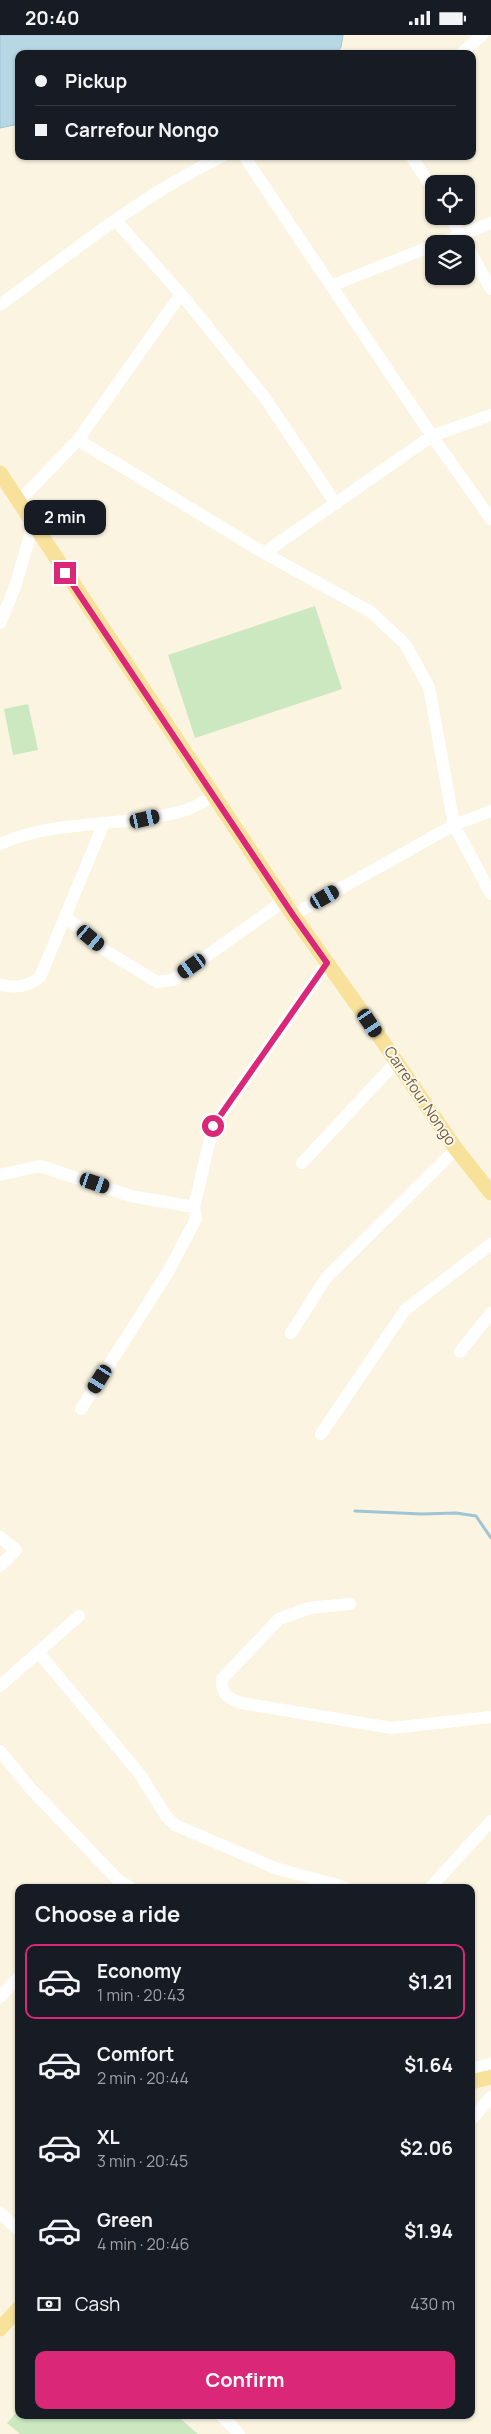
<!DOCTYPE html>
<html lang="en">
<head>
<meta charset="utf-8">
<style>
  body { margin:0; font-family:Manrope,sans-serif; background:#20242c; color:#f1f3f6; height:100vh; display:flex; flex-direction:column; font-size:19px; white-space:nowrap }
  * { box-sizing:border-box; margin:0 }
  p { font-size:16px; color:#9ea1a6 }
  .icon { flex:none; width:28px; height:28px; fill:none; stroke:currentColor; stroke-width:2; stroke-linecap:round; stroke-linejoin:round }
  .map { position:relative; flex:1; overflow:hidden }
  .drawer { position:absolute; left:15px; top:1849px; width:460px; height:535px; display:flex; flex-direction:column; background:#171b24; border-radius:10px; box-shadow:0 1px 4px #0004 }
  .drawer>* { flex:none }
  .top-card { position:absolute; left:15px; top:15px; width:461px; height:110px; border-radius:10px; box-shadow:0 1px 4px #0004; display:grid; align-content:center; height:110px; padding:0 20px; background:#171b24 }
  .fabs { position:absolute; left:425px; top:140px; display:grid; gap:10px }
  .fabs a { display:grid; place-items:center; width:50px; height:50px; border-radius:10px; background:#171b24; box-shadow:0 1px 4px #0004; font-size:25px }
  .end { position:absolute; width:22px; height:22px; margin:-11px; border:6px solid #db2777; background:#fff; box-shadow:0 0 0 2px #fff }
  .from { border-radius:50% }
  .bubble { position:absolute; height:35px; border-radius:10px; background:#171b24; box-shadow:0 1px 4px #0004; font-size:16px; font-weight:700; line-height:35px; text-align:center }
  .car { position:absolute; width:15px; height:30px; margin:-15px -8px; border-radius:6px; box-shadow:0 0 4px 1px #0007; background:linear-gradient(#222 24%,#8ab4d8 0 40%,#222 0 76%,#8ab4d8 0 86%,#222 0) }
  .top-card b { display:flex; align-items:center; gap:18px; height:48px; font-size:19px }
  .top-card b+b { border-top:1px solid #363941 }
  .top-card i { width:12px; height:12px; background:#f1f3f6 }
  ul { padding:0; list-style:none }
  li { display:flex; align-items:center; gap:15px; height:75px; margin:0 10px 8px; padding:0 10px; border:2px solid transparent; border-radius:10px }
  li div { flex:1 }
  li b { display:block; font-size:19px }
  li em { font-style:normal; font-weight:700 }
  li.current { border-color:#db2777 }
  li>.icon { width:45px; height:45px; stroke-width:1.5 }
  h2 { padding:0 20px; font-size:22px; line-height:60px }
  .pay { display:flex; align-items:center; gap:12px; height:55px; padding:0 20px; font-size:19px }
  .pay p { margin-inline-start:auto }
  .action { display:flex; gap:10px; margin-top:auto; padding:10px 20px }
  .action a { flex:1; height:58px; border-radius:10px; background:#db2777; color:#fff; font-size:20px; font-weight:700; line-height:58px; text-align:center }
  .status { display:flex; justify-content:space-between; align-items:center; height:35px; padding:0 25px; background:#171b24; direction:ltr }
  .status svg { height:14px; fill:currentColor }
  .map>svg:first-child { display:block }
  .green { fill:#cbe8c1 }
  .water { fill:#b7d7e4; stroke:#9dc5d5 }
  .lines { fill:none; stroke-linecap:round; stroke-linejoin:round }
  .stream { stroke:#9dc5d5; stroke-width:3 }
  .minor { stroke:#fff; stroke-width:12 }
  .major { stroke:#f8e29b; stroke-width:15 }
  .route { stroke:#db2777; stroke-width:6 }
  .labels { text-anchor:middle; stroke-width:4; stroke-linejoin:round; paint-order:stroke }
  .street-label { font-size:15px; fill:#715d49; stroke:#fef8e7 }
</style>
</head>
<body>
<div class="status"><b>20:40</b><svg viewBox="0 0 49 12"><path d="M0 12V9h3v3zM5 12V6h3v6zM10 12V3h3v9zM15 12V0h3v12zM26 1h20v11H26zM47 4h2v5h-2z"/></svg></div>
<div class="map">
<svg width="491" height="2399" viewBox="0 0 491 2399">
  <rect width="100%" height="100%" fill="#fbf4e1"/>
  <!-- green -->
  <path class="green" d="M315 571 342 654 195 703 168 620Z
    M28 669 38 715 13 720 4 674Z
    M19 2375V2380H176L198 2399H20L7 2388Z"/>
  <!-- water -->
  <path class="water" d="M0 0H343L341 12 336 19H19V89L0 93Z"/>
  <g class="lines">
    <!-- stream -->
    <path class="stream" d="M355 1476 422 1479 456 1478 476 1481 491 1503"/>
    <!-- minor -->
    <path class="minor" d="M461 19 482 0
      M244 121 432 401 491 484
      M411 121 434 156
      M450 181 491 254
      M116 186 181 259 265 363 336 469
      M437 209 491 188
      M331 251 434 210
      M0 270C71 218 143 159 223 121
      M78 405 264 518 371 577 405 609 429 652 454 790 491 859
      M19 466 78 405 181 259
      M264 518 432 401 491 380
      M0 588 15 552 33 490
      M0 809C58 783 126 793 186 775 195 772 205 766 213 761
      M293 880 454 790 491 776
      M66 882 103 914 157 947 173 945 284 866
      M0 950C16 953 28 952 40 942L104 788
      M302 1128 396 1027
      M0 1140 40 1131 131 1161 194 1172
      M291 1298 326 1243 456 1114
      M460 1317 491 1278
      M81 1374 168 1237 196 1184 194 1172 213 1091 327 928
      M321 1399 405 1275 491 1209
      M0 1502 16 1515 0 1531
      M350 1569 309 1573 279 1584 222 1644C221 1659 228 1663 241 1668L392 1693 491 1682
      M38 1617 139 1738 166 1781 175 1790 275 1833 344 1852
      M0 1651 79 1581
      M0 1716 30 1753 118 1845 130 1852
      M431 1852 491 1786
      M0 1962 19 1942
      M471 2034 491 2029
      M471 2085 491 2062
      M0 2178 19 2195
      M221 2380 239 2399"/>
    <!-- major -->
    <path class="major" d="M0 438 293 880 370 988 456 1114 491 1158
      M471 2047 491 2042
      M0 2294 19 2273"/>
  </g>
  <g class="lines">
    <!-- route -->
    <path class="route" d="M65 538 293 880 327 928 213 1091"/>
  </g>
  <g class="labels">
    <!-- street labels -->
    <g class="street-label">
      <text transform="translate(420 1061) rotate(56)" y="5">Carrefour Nongo</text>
    </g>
  </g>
</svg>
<div class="fabs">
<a><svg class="icon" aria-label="locate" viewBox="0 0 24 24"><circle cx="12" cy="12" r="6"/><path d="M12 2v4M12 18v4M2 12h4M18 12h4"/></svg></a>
<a><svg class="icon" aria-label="layers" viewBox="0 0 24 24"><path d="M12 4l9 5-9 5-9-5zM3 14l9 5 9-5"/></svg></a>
</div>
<i class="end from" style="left:213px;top:1091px"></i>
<i class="end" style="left:65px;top:538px"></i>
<div class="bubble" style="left:24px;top:465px;width:82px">2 min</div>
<i class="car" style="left:145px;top:784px;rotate:77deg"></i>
<i class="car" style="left:325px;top:862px;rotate:60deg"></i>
<i class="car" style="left:91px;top:903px;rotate:130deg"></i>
<i class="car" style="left:192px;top:931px;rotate:235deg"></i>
<i class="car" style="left:370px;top:988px;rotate:146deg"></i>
<i class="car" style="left:95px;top:1148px;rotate:109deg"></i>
<i class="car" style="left:100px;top:1344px;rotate:212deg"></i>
<div class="top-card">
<b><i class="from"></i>Pickup</b>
<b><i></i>Carrefour Nongo</b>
</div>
<section class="drawer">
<h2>Choose a ride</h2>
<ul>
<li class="current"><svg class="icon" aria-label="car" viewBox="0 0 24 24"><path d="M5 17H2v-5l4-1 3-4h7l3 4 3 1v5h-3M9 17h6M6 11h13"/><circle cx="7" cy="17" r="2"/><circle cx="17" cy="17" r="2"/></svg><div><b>Economy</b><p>1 min · 20:43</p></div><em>$1.21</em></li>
<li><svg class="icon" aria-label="car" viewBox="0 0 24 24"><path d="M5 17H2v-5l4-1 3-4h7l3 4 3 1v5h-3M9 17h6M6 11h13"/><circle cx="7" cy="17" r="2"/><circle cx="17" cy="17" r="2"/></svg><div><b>Comfort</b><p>2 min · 20:44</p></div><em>$1.64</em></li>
<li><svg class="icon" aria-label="car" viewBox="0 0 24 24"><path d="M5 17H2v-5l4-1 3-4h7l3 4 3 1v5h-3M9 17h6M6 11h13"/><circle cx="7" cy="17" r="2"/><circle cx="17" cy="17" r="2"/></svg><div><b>XL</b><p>3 min · 20:45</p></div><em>$2.06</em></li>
<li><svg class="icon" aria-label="car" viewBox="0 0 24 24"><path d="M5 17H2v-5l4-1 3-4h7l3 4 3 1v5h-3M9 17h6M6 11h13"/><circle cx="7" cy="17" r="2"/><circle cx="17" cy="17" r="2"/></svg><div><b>Green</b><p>4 min · 20:46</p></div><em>$1.94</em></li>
</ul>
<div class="pay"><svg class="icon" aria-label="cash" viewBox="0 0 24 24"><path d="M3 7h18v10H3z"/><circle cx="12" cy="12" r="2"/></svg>Cash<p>430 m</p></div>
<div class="action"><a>Confirm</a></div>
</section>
</div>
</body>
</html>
